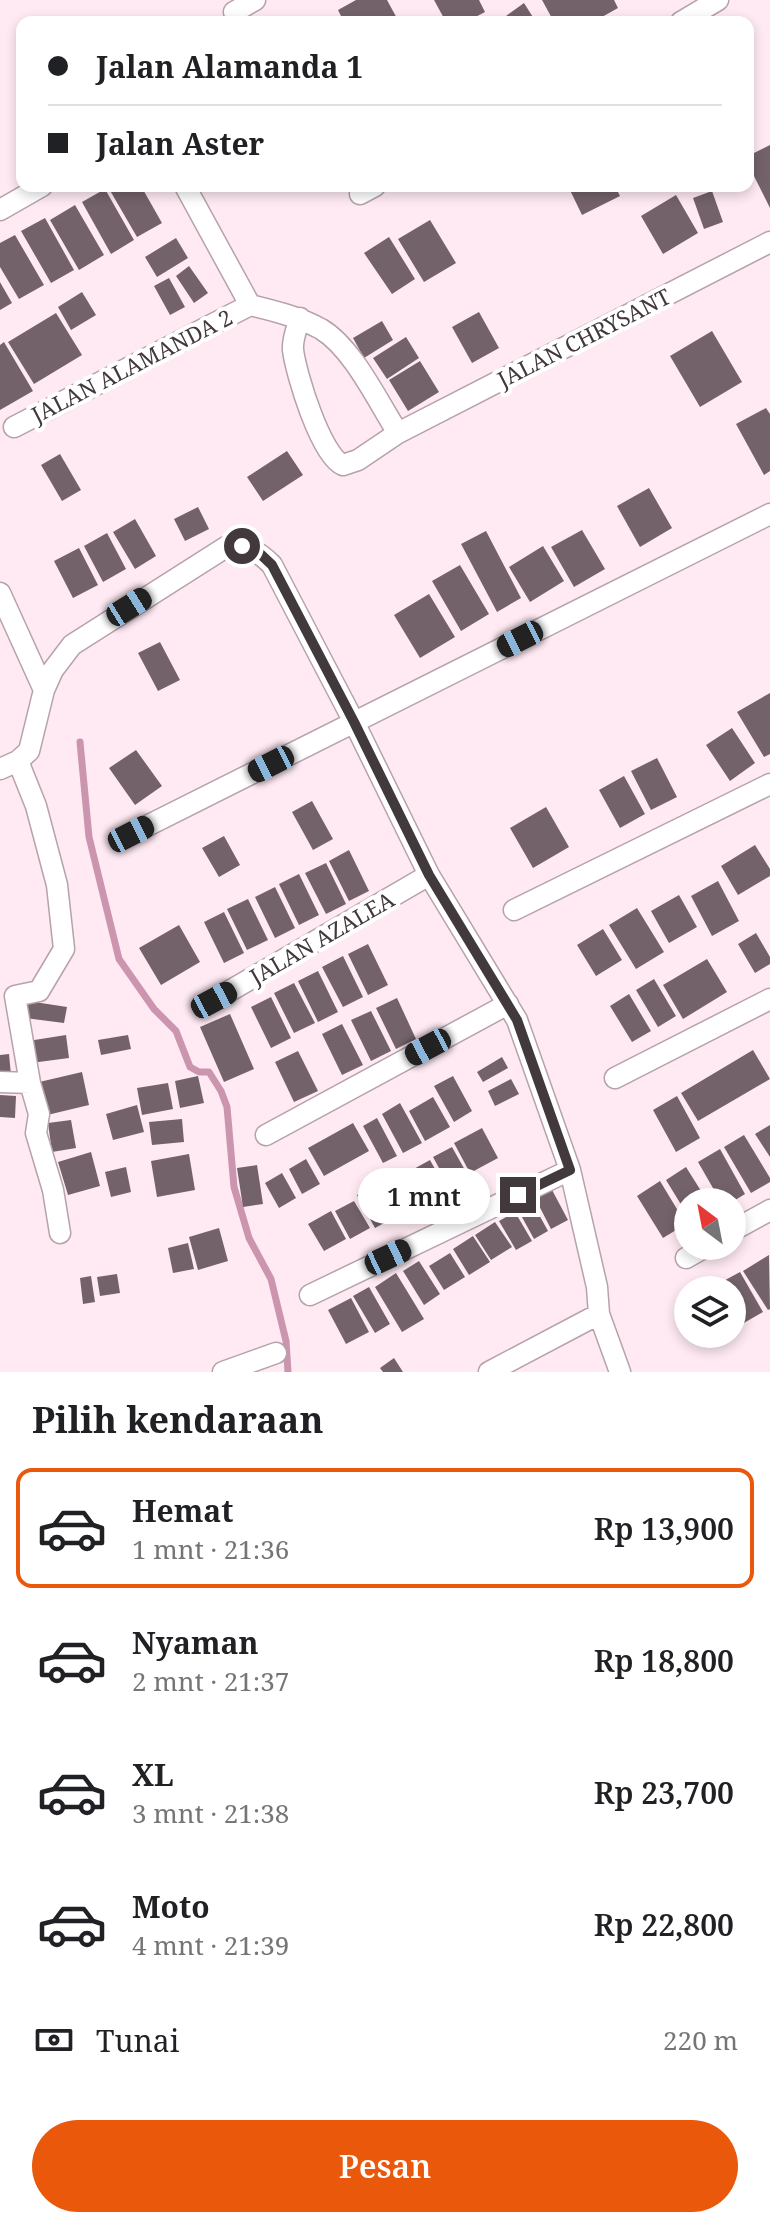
<!DOCTYPE html>
<html lang="id">
<head>
<meta charset="utf-8">
<style>
  body { margin:0; font-family:"Noto Serif",serif; background:#f6f6f6; color:#202124; height:100vh; display:flex; flex-direction:column; font-size:30px; white-space:nowrap }
  * { box-sizing:border-box; margin:0 }
  p { font-size:26px; color:#757577 }
  .icon { flex:none; width:44px; height:44px; fill:none; stroke:currentColor; stroke-width:2; stroke-linecap:round; stroke-linejoin:round }
  .map { position:relative; height:1372px; overflow:hidden }
  .details { display:flex; flex-direction:column; background:#fff; flex:1 }
  .details>* { flex:none }
  .guide { position:absolute; left:16px; top:16px; width:738px; height:176px; border-radius:16px; box-shadow:0 4px 12px #0003; display:grid; align-content:center; height:176px; padding:0 32px; background:#fff }
  .needle { width:52px; rotate:328deg }
  .buttons { position:absolute; left:674px; top:1188px; display:grid; gap:16px }
  .buttons a { display:grid; place-items:center; width:72px; height:72px; border-radius:50%; background:#fff; box-shadow:0 4px 12px #0003; font-size:40px }
  .end { position:absolute; width:36px; height:36px; margin:-18px; border:10px solid #41393c; background:#fff; box-shadow:0 0 0 4px #fff }
  .from { border-radius:50% }
  .bubble { position:absolute; height:56px; border-radius:28px; background:#fff; box-shadow:0 4px 12px #0003; font-size:26px; font-weight:600; line-height:56px; text-align:center }
  .car { position:absolute; width:24px; height:48px; margin:-24px -12px; border-radius:10px; box-shadow:0 0 6px 2px #0007; background:linear-gradient(#222 24%,#8ab4d8 0 40%,#222 0 76%,#8ab4d8 0 86%,#222 0) }
  .guide b { display:flex; align-items:center; gap:28px; height:76px; font-size:30px }
  .guide b+b { border-top:2px solid #e0e0e0 }
  .guide i { width:20px; height:20px; background:#202124 }
  ul { padding:0; list-style:none }
  li { display:flex; align-items:center; gap:24px; height:120px; margin:0 16px 12px; padding:0 16px; border:4px solid transparent; border-radius:16px }
  li div { flex:1 }
  li b { display:block; font-size:30px }
  li em { font-style:normal; font-weight:600 }
  li.active { border-color:#ea580c }
  li>.icon { width:72px; height:72px; stroke-width:1.5 }
  h2 { padding:0 32px; font-size:36px; line-height:96px }
  .pay { display:flex; align-items:center; gap:20px; height:88px; padding:0 32px; font-size:30px }
  .pay p { margin-inline-start:auto }
  .action { display:flex; gap:16px; margin-top:auto; padding:16px 32px }
  .action a { flex:1; height:92px; border-radius:48px; background:#ea580c; color:#fff; font-size:32px; font-weight:600; line-height:92px; text-align:center }
  .map>svg:first-child { display:block }
  .lines { fill:none; stroke-linecap:round; stroke-linejoin:round }
  .stream { stroke:#cc95af; stroke-width:7 }
  .building { fill:#73626a }
  .minor-casing { stroke:#b6a2ab; stroke-width:23 }
  .minor { stroke:#fff; stroke-width:20 }
  .route { stroke:#41393c; stroke-width:10 }
  .labels { text-anchor:middle; stroke-width:8; stroke-linejoin:round; paint-order:stroke }
  .street-label { font-size:22px; fill:#41393c; stroke:#fff }
</style>
</head>
<body>
<div class="map">
<svg width="770" height="1372" viewBox="0 0 770 1372">
  <rect width="100%" height="100%" fill="#ffeaf3"/>
  <g class="lines">
    <!-- stream -->
    <path class="stream" d="M80 742 89 837 119 959 154 1009 176 1031 190 1067 199 1072H209L221 1091 227 1107 234 1187 249 1238 271 1279 286 1341 288 1372"/>
  </g>
  <!-- building -->
  <path class="building" d="M356 0H387L399 22H344L338 10Z
    M434 0H479L485 12 466 22H446Z
    M542 0H614L618 8 593 22H554Z
    M524 3 536 22H510L506 16Z
    M770 145V208L748 164V156Z
    M110 186H141L162 223 137 237 108 187Z
    M568 186H615L620 196 582 215Z
    M105 189 134 240 111 254 82 202Z
    M712 191 723 222 704 229 693 198Z
    M676 195 698 233 663 254 641 216Z
    M75 205 104 255 79 270 50 220Z
    M45 218 74 270 51 283 21 231Z
    M430 220 456 263 424 282 398 239Z
    M15 235 44 285 19 299 0 267V243Z
    M389 237 415 279 392 294 364 253Z
    M176 238 188 258 157 277 145 257Z
    M189 266 208 293 194 303 176 276Z
    M169 278 185 307 170 315 154 286Z
    M0 282 12 303 0 310Z
    M82 292 96 315 71 330 58 307Z
    M479 312 499 348 472 363 452 327Z
    M56 313 82 355 34 384 8 342Z
    M382 321 393 340 364 358 353 338Z
    M712 331 742 382 700 407 670 356Z
    M406 337 419 358 387 379 373 358Z
    M4 342 33 391 0 410V345Z
    M420 361 439 392 408 411 389 380Z
    M766 408 770 414V471L764 475 736 424Z
    M287 451 303 475 263 501 247 477Z
    M60 454 81 490 62 501 41 465Z
    M649 488 672 528 640 547 617 506Z
    M198 507 209 529 185 541 174 519Z
    M135 519 156 556 135 569 113 532Z
    M582 530 605 569 574 587 551 547Z
    M486 531 521 598 497 612 461 544Z
    M107 533 126 569 103 582 84 546Z
    M543 546 564 581 530 602 509 567Z
    M79 548 98 585 73 598 54 561Z
    M460 565 489 614 461 631 432 581Z
    M429 594 455 637 420 658 394 615Z
    M160 642 180 680 158 691 138 653Z
    M770 693V754L764 757 737 712Z
    M732 728 755 763 730 781 706 745Z
    M136 750 162 786 135 805 109 768Z
    M657 758 677 797 651 810 631 771Z
    M624 776 645 814 620 828 599 790Z
    M312 801 333 839 313 850 292 812Z
    M546 807 569 847 533 868 510 828Z
    M224 836 240 865 219 877 202 848Z
    M755 845 770 869V876L738 895 721 866Z
    M349 850 369 891 349 901 329 861Z
    M326 863 346 904 326 914 305 873Z
    M299 874 319 915 299 925 279 884Z
    M718 881 739 921 712 936 691 896Z
    M275 887 295 928 275 938 255 897Z
    M679 895 697 927 669 943 651 911Z
    M248 899 268 940 247 950 227 909Z
    M637 908 664 952 636 969 609 925Z
    M224 912 244 953 224 963 204 922Z
    M179 925 200 962 161 985 139 948Z
    M603 929 622 960 596 976 577 945Z
    M756 933 770 957V964L755 973 738 944Z
    M368 944 388 985 368 995 348 954Z
    M343 956 363 997 343 1007 322 967Z
    M707 959 727 992 683 1019 663 985Z
    M318 971 338 1012 318 1022 298 981Z
    M654 979 676 1016 658 1027 636 990Z
    M294 983 315 1023 294 1033 274 993Z
    M629 994 651 1031 632 1042 610 1006Z
    M271 997 291 1038 271 1048 251 1007Z
    M397 998 416 1039 396 1049 376 1008Z
    M28 1001 67 1007 64 1023 25 1018Z
    M371 1011 391 1051 371 1061 351 1020Z
    M230 1014 254 1069 224 1082 200 1027Z
    M342 1024 363 1065 342 1075 322 1034Z
    M66 1035 69 1058 31 1063 28 1041Z
    M128 1035 131 1049 101 1055 98 1040Z
    M753 1050 770 1079 698 1121 681 1093Z
    M298 1051 318 1091 294 1102 275 1062Z
    M9 1054 11 1075 0 1076V1055Z
    M502 1057 508 1068 483 1082 477 1072Z
    M82 1072 89 1105 43 1116 35 1083Z
    M198 1076 204 1103 180 1108 175 1081Z
    M453 1076 472 1111 454 1122 434 1086Z
    M511 1079 519 1094 495 1106 488 1091Z
    M168 1083 173 1109 142 1115 137 1088Z
    M0 1095 16 1096 15 1118 0 1117Z
    M677 1096 700 1138 676 1152 653 1110Z
    M433 1097 450 1127 425 1141 409 1111Z
    M400 1103 422 1143 403 1153 382 1114Z
    M137 1105 144 1132 113 1140 106 1114Z
    M377 1118 397 1156 383 1163 363 1126Z
    M182 1119 184 1142 152 1145 149 1122Z
    M71 1120 76 1148 52 1152 48 1123Z
    M353 1123 369 1151 324 1176 308 1148Z
    M770 1125V1157L755 1134Z
    M482 1128 498 1158 470 1173 454 1143Z
    M744 1135 770 1178V1182L751 1193 724 1147Z
    M452 1147 470 1179 451 1190 433 1157Z
    M720 1149 745 1194 732 1202H721L698 1162Z
    M91 1152 100 1186 68 1195 58 1162Z
    M189 1154 195 1190 157 1197 151 1161Z
    M306 1159 320 1184 302 1194 289 1169Z
    M430 1160 450 1196 430 1207 410 1171Z
    M257 1165 263 1204 243 1207 237 1168Z
    M126 1167 131 1192 111 1197 105 1172Z
    M686 1167 708 1202H688V1216L666 1180Z
    M406 1172 422 1203 401 1214 384 1184Z
    M282 1173 296 1198 279 1208 265 1183Z
    M660 1181 686 1224 663 1238 637 1196Z
    M379 1182 397 1216 375 1228 357 1195Z
    M551 1188 568 1220 551 1229 534 1196Z
    M531 1200 548 1231 534 1239 517 1208Z
    M354 1201 370 1228 350 1239 335 1211Z
    M331 1211 346 1239 324 1251 308 1224Z
    M515 1212 532 1241 516 1250 499 1221Z
    M495 1222 512 1247 491 1260 475 1235Z
    M219 1228 228 1261 198 1270 189 1237Z
    M473 1236 490 1262 469 1275 453 1249Z
    M188 1243 194 1269 173 1273 168 1248Z
    M450 1253 465 1277 444 1290 429 1266Z
    M769 1255 770 1309 768 1310 743 1271Z
    M419 1261 440 1294 424 1305 403 1271Z
    M740 1272 763 1312 742 1324 732 1308V1290H722L718 1284Z
    M396 1273 424 1319 402 1332 375 1287Z
    M117 1274 120 1293 100 1296 97 1277Z
    M91 1276 95 1302 83 1304 80 1278Z
    M369 1287 390 1324 375 1333 353 1296Z
    M351 1298 369 1332 346 1344 328 1310Z
    M394 1358 403 1372H383L380 1368Z"/>
  <g class="lines">
    <!-- minor casing -->
    <g class="minor-casing">
      <path id="minor" d="M234 12 255 0
        M681 22 718 0
        M185 186 250 305
        M360 194 375 186
        M0 210 42 186
        M250 305C275 311 299 317 321 329 353 348 378 402 398 433
        M300 318C297 328 292 339 293 350 296 374 321 456 343 465L358 460 398 433 770 242
        M14 427 250 305
        M0 593 44 690
        M18 761 36 806 57 885 64 949 39 991 15 996 30 1083 39 1114 36 1133 53 1190 60 1233
        M0 769 18 761 29 751 44 690 53 670 72 645 226 547C247 545 257 550 272 565L354 722 429 875 517 1020 570 1170 597 1287 599 1314 620 1372
        M131 834 770 514
        M514 910 770 784
        M214 1000 429 875
        M615 1078 770 999
        M0 1082 30 1083
        M266 1135 508 1004
        M732 1231 770 1210
        M686 1258 707 1246
        M310 1295 570 1170
        M223 1372 276 1353
        M489 1372 599 1314"/>
    </g>
    <!-- minor -->
    <use href="#minor" class="minor"/>
  </g>
  <g class="lines">
    <!-- route -->
    <path class="route" d="M242 546 255 549 272 565 354 722 429 875 517 1020 570 1170 518 1195"/>
  </g>
  <g class="labels">
    <!-- street labels -->
    <g class="street-label">
      <text transform="translate(584 338) rotate(-27)" y="8">JALAN CHRYSANT</text>
      <text transform="translate(132 366) rotate(-27)" y="8">JALAN ALAMANDA 2</text>
      <text transform="translate(322 938) rotate(-30)" y="8">JALAN AZALEA</text>
    </g>
  </g>
</svg>
<div class="buttons">
<a><svg class="needle" viewBox="-14 -14 28 28"><path d="M0-13l5 13h-10z" fill="#e53935"/><path d="M0 13l5-13h-10z" fill="#757577"/></svg></a>
<a><svg class="icon" aria-label="layers" viewBox="0 0 24 24"><path d="M12 4l9 5-9 5-9-5zM3 14l9 5 9-5"/></svg></a>
</div>
<i class="end from" style="left:242px;top:546px"></i>
<i class="end" style="left:518px;top:1195px"></i>
<div class="bubble" style="left:358px;top:1168px;width:132px">1 mnt</div>
<i class="car" style="left:129px;top:607px;rotate:58deg"></i>
<i class="car" style="left:520px;top:639px;rotate:243deg"></i>
<i class="car" style="left:271px;top:764px;rotate:243deg"></i>
<i class="car" style="left:131px;top:834px;rotate:63deg"></i>
<i class="car" style="left:214px;top:1000px;rotate:62deg"></i>
<i class="car" style="left:428px;top:1047px;rotate:242deg"></i>
<i class="car" style="left:388px;top:1257px;rotate:65deg"></i>
<div class="guide">
<b><i class="from"></i>Jalan Alamanda 1</b>
<b><i></i>Jalan Aster</b>
</div>
</div>
<section class="details">
<h2>Pilih kendaraan</h2>
<ul>
<li class="active"><svg class="icon" aria-label="car" viewBox="0 0 24 24"><path d="M5 17H2v-5l4-1 3-4h7l3 4 3 1v5h-3M9 17h6M6 11h13"/><circle cx="7" cy="17" r="2"/><circle cx="17" cy="17" r="2"/></svg><div><b>Hemat</b><p>1 mnt · 21:36</p></div><em>Rp 13,900</em></li>
<li><svg class="icon" aria-label="car" viewBox="0 0 24 24"><path d="M5 17H2v-5l4-1 3-4h7l3 4 3 1v5h-3M9 17h6M6 11h13"/><circle cx="7" cy="17" r="2"/><circle cx="17" cy="17" r="2"/></svg><div><b>Nyaman</b><p>2 mnt · 21:37</p></div><em>Rp 18,800</em></li>
<li><svg class="icon" aria-label="car" viewBox="0 0 24 24"><path d="M5 17H2v-5l4-1 3-4h7l3 4 3 1v5h-3M9 17h6M6 11h13"/><circle cx="7" cy="17" r="2"/><circle cx="17" cy="17" r="2"/></svg><div><b>XL</b><p>3 mnt · 21:38</p></div><em>Rp 23,700</em></li>
<li><svg class="icon" aria-label="car" viewBox="0 0 24 24"><path d="M5 17H2v-5l4-1 3-4h7l3 4 3 1v5h-3M9 17h6M6 11h13"/><circle cx="7" cy="17" r="2"/><circle cx="17" cy="17" r="2"/></svg><div><b>Moto</b><p>4 mnt · 21:39</p></div><em>Rp 22,800</em></li>
</ul>
<div class="pay"><svg class="icon" aria-label="cash" viewBox="0 0 24 24"><path d="M3 7h18v10H3z"/><circle cx="12" cy="12" r="2"/></svg>Tunai<p>220 m</p></div>
<div class="action"><a>Pesan</a></div>
</section>
</body>
</html>
